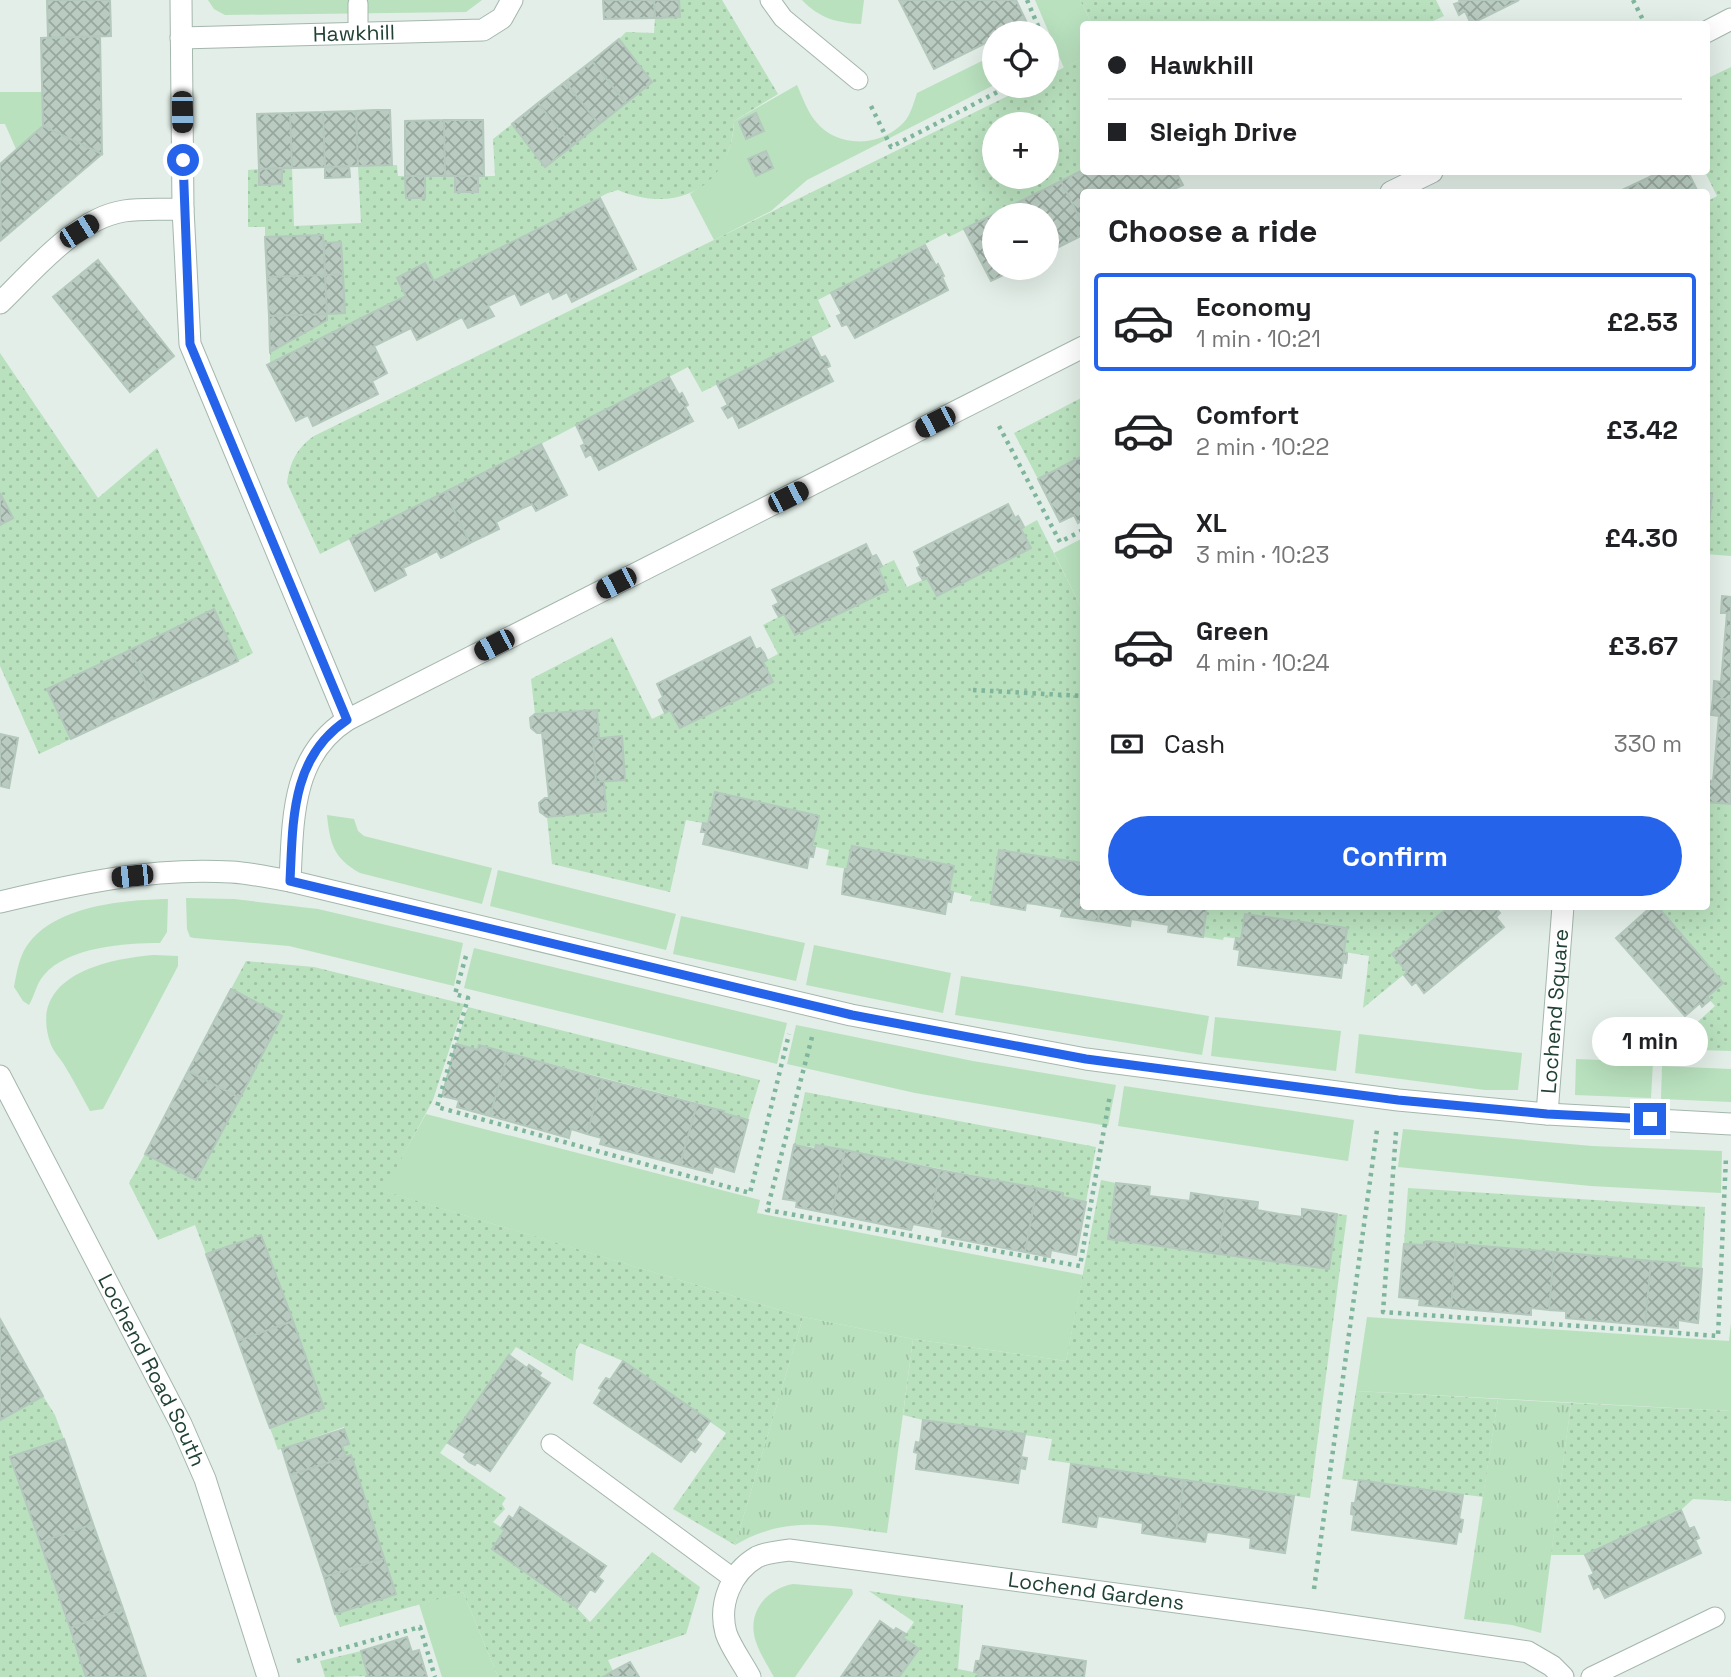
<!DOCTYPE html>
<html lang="en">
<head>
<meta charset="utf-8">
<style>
  body { margin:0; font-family:"Space Grotesk",sans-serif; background:#f6f6f6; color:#202124; height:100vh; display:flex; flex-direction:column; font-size:26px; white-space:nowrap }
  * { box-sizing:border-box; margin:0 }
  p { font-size:23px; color:#757577 }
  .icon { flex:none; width:38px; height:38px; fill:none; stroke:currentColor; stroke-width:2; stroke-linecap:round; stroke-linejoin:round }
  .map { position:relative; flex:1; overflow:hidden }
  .panel { position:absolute; left:1080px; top:189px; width:630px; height:721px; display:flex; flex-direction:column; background:#fff; border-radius:7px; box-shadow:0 7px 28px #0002 }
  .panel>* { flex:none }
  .banner { position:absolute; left:1080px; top:21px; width:630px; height:154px; border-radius:7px; box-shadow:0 7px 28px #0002; display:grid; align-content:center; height:154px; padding:0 28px; background:#fff }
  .buttons { position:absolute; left:982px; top:21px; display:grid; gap:14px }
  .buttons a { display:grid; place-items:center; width:77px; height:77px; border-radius:50%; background:#fff; box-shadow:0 7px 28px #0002; font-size:35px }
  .end { position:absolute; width:32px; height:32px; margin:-16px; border:9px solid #2563eb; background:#fff; box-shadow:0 0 0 4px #fff }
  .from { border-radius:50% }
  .bubble { position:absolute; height:49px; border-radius:24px; background:#fff; box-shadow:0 7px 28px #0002; font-size:23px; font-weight:700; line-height:49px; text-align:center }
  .car { position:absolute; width:21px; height:42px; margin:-21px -10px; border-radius:9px; box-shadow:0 0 5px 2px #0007; background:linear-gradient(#222 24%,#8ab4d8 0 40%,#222 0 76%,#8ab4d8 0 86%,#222 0) }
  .banner b { display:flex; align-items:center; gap:24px; height:66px; font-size:26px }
  .banner b+b { border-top:2px solid #e0e0e0 }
  .banner i { width:18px; height:18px; background:#202124 }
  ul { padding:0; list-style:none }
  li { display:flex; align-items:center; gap:21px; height:98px; margin:0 14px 10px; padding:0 14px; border:4px solid transparent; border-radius:7px }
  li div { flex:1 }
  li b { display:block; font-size:26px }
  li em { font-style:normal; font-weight:700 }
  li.selected { border-color:#2563eb }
  li>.icon { width:63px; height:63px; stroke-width:1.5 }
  h2 { padding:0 28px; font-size:32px; line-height:84px }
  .pay { display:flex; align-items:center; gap:18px; height:77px; padding:0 28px; font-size:26px }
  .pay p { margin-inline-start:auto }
  .action { display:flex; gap:14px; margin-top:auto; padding:14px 28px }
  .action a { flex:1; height:80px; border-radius:42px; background:#2563eb; color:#fff; font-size:28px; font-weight:700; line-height:80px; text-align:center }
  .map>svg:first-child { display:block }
  .grass { fill:#b9e1be }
  .park { fill:url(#park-tufts) }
  .garden { fill:url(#garden-dots); fill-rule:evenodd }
  .building { fill:url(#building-cross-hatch); stroke:#b4c8bd; stroke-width:2 }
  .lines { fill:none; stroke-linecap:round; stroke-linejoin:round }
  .service-casing { stroke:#a4b7ad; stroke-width:21 }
  .minor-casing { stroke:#a4b7ad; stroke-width:23 }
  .tertiary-casing { stroke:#a4b7ad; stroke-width:23 }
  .path { stroke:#7fb59c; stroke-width:4.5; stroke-dasharray:3.5 5; stroke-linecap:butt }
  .service { stroke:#fff; stroke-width:19 }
  .minor { stroke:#fff; stroke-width:21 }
  .tertiary { stroke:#fff; stroke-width:21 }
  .route { stroke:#2563eb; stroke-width:9 }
  .labels { text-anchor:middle; stroke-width:6; stroke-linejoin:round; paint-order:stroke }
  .street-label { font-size:21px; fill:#204133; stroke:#f3faf6 }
</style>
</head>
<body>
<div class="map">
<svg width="1731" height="1677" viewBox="0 0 1731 1677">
  <defs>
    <pattern id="park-tufts" width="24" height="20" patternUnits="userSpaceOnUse" patternTransform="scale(1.75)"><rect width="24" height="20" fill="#b9e1be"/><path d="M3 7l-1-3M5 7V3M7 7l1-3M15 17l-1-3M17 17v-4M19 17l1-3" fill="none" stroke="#9fc2a4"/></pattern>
    <pattern id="garden-dots" width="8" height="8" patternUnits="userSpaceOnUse" patternTransform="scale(1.75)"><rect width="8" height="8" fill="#b9e1be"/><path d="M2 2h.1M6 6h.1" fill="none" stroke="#9fc2a4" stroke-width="1.8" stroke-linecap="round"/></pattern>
    <pattern id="building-cross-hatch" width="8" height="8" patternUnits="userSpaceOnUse" patternTransform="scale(1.75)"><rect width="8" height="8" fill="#baccc2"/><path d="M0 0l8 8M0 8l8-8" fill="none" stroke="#97a79e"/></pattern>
  </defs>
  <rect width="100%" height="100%" fill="#e2eee7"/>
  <!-- grass -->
  <path class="grass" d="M208 0H482L466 12 225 15 214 9Z
    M802 0H864L861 24C837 23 819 18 802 0Z
    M1035 0H1080L1092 24H1083V58L1064 68Z
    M994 55V85L807 180 771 211 714 240 690 194C718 176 733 155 734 121L797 85C803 98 807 112 817 123 837 147 877 147 900 126 910 118 913 105 917 93Z
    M0 92H42L43 126 16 149 5 124H0Z
    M1083 538V611L1054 553Z
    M327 815 354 819 358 831 364 836 492 868 482 904 360 873C333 858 330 843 327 815Z
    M498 870 676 914 666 950 490 906Z
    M186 898 234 899 318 909 463 943 454 986 289 946 194 938 190 937 187 929Z
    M168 899 167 932 160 943C126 943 67 947 44 975 36 984 35 995 29 1005L23 1001 14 987C16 976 18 964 22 955 44 906 122 900 168 899Z
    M681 916 805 943 796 981 673 954Z
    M814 945 951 973 943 1013 806 985Z
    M474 948 787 1023 777 1064 464 988Z
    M154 955 178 956V966L103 1109 90 1111C81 1095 73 1079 63 1063 59 1057 54 1052 51 1045 26 977 104 959 154 955Z
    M961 976 1209 1016 1202 1055 955 1015Z
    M1215 1017 1341 1031 1336 1071 1211 1056Z
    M796 1025 973 1061 1116 1085 1108 1126 915 1093 787 1064Z
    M1359 1034 1522 1053 1518 1090H1485L1355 1073Z
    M1576 1059 1653 1062 1651 1098 1575 1095Z
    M1662 1066 1731 1069V1102L1661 1099Z
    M1124 1086 1354 1120 1348 1161 1118 1126Z
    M426 1114 760 1200 757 1213 1083 1275 1066 1361 913 1339 803 1317 383 1191Z
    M1403 1129 1592 1146 1722 1151 1721 1193 1591 1186 1398 1167Z
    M1367 1317 1729 1341 1731 1323V1411L1356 1391Z
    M793 1584 852 1589 853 1594 795 1677H774C768 1666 760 1654 756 1642 746 1613 766 1589 793 1584Z
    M463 1592 498 1677H442L419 1604Z"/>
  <!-- park -->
  <path class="park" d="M803 1317 913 1339 887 1533C830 1526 788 1514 735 1545Z
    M1498 1399 1571 1403 1541 1633 1512 1625 1464 1619Z"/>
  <!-- garden -->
  <path class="garden" d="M679 0H722L778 94 734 121C731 187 677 215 618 190L608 193 434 281 425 264 406 296 270 364V352L326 320 327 314 345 313 341 243H324L323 235 265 237V227H248V170L259 169V185L282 184V168H292L294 226 361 223 358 166 397 165 398 176H405L406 198H425V176H495L493 139 512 124 546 166 652 82 619 39 626 32 654 33 655 18 679 17Z
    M1080 0H1436L1444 16 1427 24H1092Z
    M1083 58V170L949 237 946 233 818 300 831 327 702 392 688 367 541 444 320 554 287 483C290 462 297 448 314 436L1028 86H1046L1047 76ZM994 124H1046V177H994Z
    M1731 67V556L1706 554 1712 495 1706 494V202L1717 196 1705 172 1706 79Z
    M0 353 98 498 157 448 253 653 238 661 214 610 47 689 71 739 39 754 0 666V525L13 518 0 493Z
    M1083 397V456L1038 479 1014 433Z
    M1037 520 1083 611V863L1000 850 991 904 970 901 972 896 949 891 954 866 852 846 847 869 826 865 829 850 812 846 818 816 716 792 708 824 686 820 670 892 552 864 547 817 605 811 604 782 625 779 622 737 599 738 597 710 535 714 531 679 612 637 652 719 670 710 680 728 772 682 763 662 778 654 763 625 784 614 796 635 888 590 878 568 894 560 907 587 927 578 938 596 1030 548 1021 529Z
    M1706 802 1731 804V1051L1668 1049 1715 1006 1707 997 1657 907 1706 906Z
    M1207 907H1450L1407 972 1363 1008 1369 956 1344 952 1347 928 1245 914 1241 939 1224 937 1223 940 1203 937Z
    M246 961 314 967 464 1004 433 1100 384 1191 803 1317 735 1545 673 1509 726 1433 623 1361 580 1343 576 1350 573 1381 516 1347 440 1453 506 1498 502 1504 505 1509 493 1522 505 1530 492 1549 577 1608 590 1622 652 1552 700 1587 686 1634 608 1660 613 1671 603 1677H498L463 1592 340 1627 335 1614 396 1593 351 1456 346 1457 342 1446 349 1443 344 1427 278 1450 270 1428 324 1407 261 1235 206 1254 195 1225 158 1240 129 1183 145 1154 196 1180 282 1016 231 989Z
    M468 1007 760 1080 748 1120 723 1113 724 1110 480 1045 478 1050 456 1044Z
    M805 1092 1096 1147 1086 1202 1063 1197V1193L845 1150 794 1145Z
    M1101 1180 1116 1183 1109 1239 1329 1269 1337 1214 1347 1215 1310 1498 1048 1460 1052 1439 923 1420 903 1415 913 1339 1066 1361Z
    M1408 1188 1705 1207 1702 1269 1679 1267V1263L1426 1241 1425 1245 1404 1244Z
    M1356 1391 1498 1399 1483 1497 1342 1479Z
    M43 1396 55 1415 64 1439 10 1458 86 1677H0V1420Z
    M1571 1403 1731 1411V1501L1693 1499 1681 1510 1585 1555H1551Z
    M869 1591 963 1605 958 1669 978 1673V1677H899L919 1649 903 1638 914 1622Z
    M361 1651 368 1676 325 1677 320 1661Z"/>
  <!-- building -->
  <path class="building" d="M47 0H110L111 36 48 38Z
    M603 0H654L655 18 604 19Z
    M654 0H679L680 17 655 18Z
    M899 0H1016L1027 23 1006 33H994V39L934 69Z
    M1459 0H1519L1471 24 1465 11 1459 15 1454 4 1460 2Z
    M100 36 101 92 102 154 43 126 41 38Z
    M619 39 652 82 626 103 592 61Z
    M592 61 626 103 599 124 565 82Z
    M565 82 599 124 572 146 538 103Z
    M538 103 572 146 545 167 512 124Z
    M375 110H390L392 165 358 166 356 111Z
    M356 111 358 166 325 167 323 112Z
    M323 112 325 167 292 168 290 113Z
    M290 113 292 168 259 169 257 114Z
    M756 113 764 131 746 139 739 122Z
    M444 120 445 176H405V121Z
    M444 120H483L484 176H445Z
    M43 126 102 154 1 240 0 164Z
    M766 151 773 168 756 176 748 159Z
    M349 166 350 177 325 178V167Z
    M282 168V184L259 185V169Z
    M1083 170 1176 172 1183 185 1168 192H1083V225L1061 181Z
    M1660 172H1688L1698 192H1618Z
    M405 176H425V198H406Z
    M455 176H478V192H455Z
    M1061 181 1083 225V235L1057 248 1053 241 1046 244V215H994V268H1018L991 281 964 229Z
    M600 198 636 269 572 302 567 292 553 299 549 291 521 305 515 293 488 306 494 316 468 328 462 317 417 340 411 328 374 346 387 373 372 381 378 394 313 426 308 415 296 421 267 365 406 296 397 278 425 263 434 281Z
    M323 235 325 275 267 277 265 237Z
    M341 242 343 274 325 275 324 243Z
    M925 245 936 266 938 264 944 276 942 277 948 290 855 338 847 324 842 326 837 316 842 314 831 293Z
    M98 260 174 356 130 392 53 297Z
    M343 274 345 313 327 314 325 275Z
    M325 275 327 314 269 316 267 277Z
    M327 314V320L270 352 269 316Z
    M811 338 821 358 825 356 828 361 830 366 826 368 833 381 739 428 733 415 728 418 722 408 728 405 717 384Z
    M669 377 679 395 682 393 688 405 685 407 693 421 599 470 591 454 586 457 581 446 585 444 576 425Z
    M541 444 567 495 536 511 532 504 523 508 496 522 499 529 470 543 445 492Z
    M1083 456V520L1078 523 1074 515 1060 522 1038 479Z
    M445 492 470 543 441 558 437 551 420 560 403 568 406 575 375 591 350 539Z
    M0 493 13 518 0 525Z
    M1706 494 1712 495 1706 554Z
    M1008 504 1015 518 1018 516 1021 521 1024 527 1021 529 1031 548 937 596 927 578 923 580 919 574 917 568 921 566 914 552Z
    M866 544 872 557 876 555 879 560 882 566 878 568 888 590 795 635 784 614 779 617 776 612 773 606 779 603 772 590Z
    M1722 596 1731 597V700L1713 698 1714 681 1721 682 1727 613H1721Z
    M214 609 238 661 154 700 130 650Z
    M750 637 756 650 760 648 764 653 767 660 763 662 773 682 680 728 670 710 665 713 659 700 663 697 657 684Z
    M130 650 154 700 71 739 47 689Z
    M1713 698 1731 700V804L1706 802V780L1713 781 1719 716 1711 715Z
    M597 710 599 738 593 739 596 782H604L606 811 547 817 540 812 539 803 545 798H549L542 733H537L531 728 530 718 535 714Z
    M0 734 18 738 9 788 0 786Z
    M622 736 625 780 596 782 593 739Z
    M715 792 819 816 812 846 815 847 813 857 809 856 807 868 703 844 706 832H701L703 823 708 824Z
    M852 846 954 866 949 891 953 892 951 902 947 901 945 914 842 894 844 874 845 869H847Z
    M999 850 1083 863V906H1100L1098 921 1061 916 1063 909 1035 904 1026 903 1025 910 991 904Z
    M1100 906H1207L1203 937 1168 932 1169 925 1131 919 1130 926 1098 921Z
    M1450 906H1494L1500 913 1496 917 1504 927 1424 993 1416 982 1412 985 1404 975 1407 972 1392 954Z
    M1652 906H1657L1723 983 1707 997 1710 1000 1702 1007 1700 1003 1685 1016 1616 938Z
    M1245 914 1347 928 1344 952 1347 953V958L1346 963 1343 962 1341 978 1238 965 1240 950 1234 949 1236 938 1241 939Z
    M231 989 282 1016 240 1098 188 1071Z
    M456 1044 478 1050 479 1045 508 1053 490 1116 457 1107 459 1100 442 1096Z
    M508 1053 602 1079 587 1134 571 1129 569 1138 490 1116Z
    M188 1071 240 1098 196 1180 145 1154Z
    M602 1079 697 1104 680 1165 600 1144 602 1138 587 1134Z
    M697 1104 724 1111 723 1113 748 1120 734 1172 714 1166 712 1173 680 1165Z
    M794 1145 815 1149 816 1145 845 1150 832 1214 796 1207 797 1201 783 1199Z
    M845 1150 940 1170 929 1227 913 1224 911 1230 832 1214Z
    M940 1170 1037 1188 1025 1252 942 1236 943 1230 929 1227Z
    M1116 1183 1150 1187 1149 1196 1190 1201 1191 1193 1226 1198 1219 1254 1108 1239Z
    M1037 1188 1063 1193V1197L1086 1202 1076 1255 1051 1250 1050 1257 1025 1252Z
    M1226 1198 1258 1202 1257 1210 1279 1214 1302 1217V1209L1337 1214 1329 1269 1219 1254Z
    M261 1235 293 1321 238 1341 206 1254Z
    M1426 1241 1456 1244 1451 1308 1419 1305 1420 1299 1399 1297 1404 1244 1425 1245Z
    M1456 1244 1554 1252 1549 1310 1531 1308V1315L1451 1308Z
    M1554 1252 1651 1261 1645 1325 1566 1318V1311L1549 1310Z
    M1651 1261 1680 1263 1679 1267 1702 1269 1698 1323 1678 1320V1328L1645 1325Z
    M0 1319 43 1396 0 1420Z
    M293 1321 324 1408 270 1428 238 1341Z
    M509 1355 527 1368 529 1365 541 1373 539 1376 550 1383 490 1471 477 1462 475 1465 469 1462 464 1457 466 1454 448 1443Z
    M623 1361 710 1421 696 1440 701 1444 695 1452 691 1449 681 1462 594 1403 602 1390 599 1388 606 1378 610 1380Z
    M923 1420 1025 1434 1021 1457 1027 1458 1025 1469 1020 1468 1018 1483 916 1469 918 1453 914 1452 916 1442 920 1443Z
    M344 1429 349 1444 342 1446 346 1457 290 1475 282 1449Z
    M64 1439 93 1524 40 1542 10 1457Z
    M351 1455 384 1558 324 1577 290 1475Z
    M1071 1464 1184 1480 1175 1538 1142 1533 1143 1523 1098 1516 1096 1527 1063 1522Z
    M1184 1480 1294 1496 1285 1553 1250 1548 1251 1538 1218 1533 1207 1532 1205 1542 1175 1538Z
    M1359 1480 1463 1495 1459 1519 1463 1520 1461 1532 1458 1531 1456 1544 1352 1530 1354 1515 1351 1514 1352 1503H1355Z
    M520 1507 606 1566 598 1577 603 1581 595 1592 590 1589 577 1608 492 1549 505 1530 501 1528 509 1516 513 1519Z
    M1681 1510 1689 1529 1694 1527 1699 1538 1695 1540 1701 1553 1605 1598 1599 1586 1594 1589 1589 1576 1594 1574 1585 1555Z
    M93 1524 123 1609 70 1628 40 1542Z
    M384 1558 396 1594 335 1614 324 1577Z
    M123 1609 146 1677H86L70 1628Z
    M880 1621 894 1631 896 1628 906 1634 903 1638 919 1649 899 1677H841Z
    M407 1637 412 1652 419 1650 427 1677H365L368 1676 361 1651Z
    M983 1646 1086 1661 1084 1677H978V1673L974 1672 976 1661H980Z
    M630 1662 639 1677H603L613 1671Z"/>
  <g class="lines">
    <!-- service casing -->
    <g class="service-casing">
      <path id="service" d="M770 0 783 18 858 80
        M358 4V33
        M551 1444 734 1579
        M1591 1677 1715 1617"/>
    </g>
    <!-- minor casing -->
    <g class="minor-casing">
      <g id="minor">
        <path d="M181 0 183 209 190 344 347 720"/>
        <path d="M1706 32 1731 19"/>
        <path id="s1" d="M181 38 483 30 502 18 512 0"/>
        <path d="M1391 192 1432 172"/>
        <path d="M0 303C33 271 77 218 124 211 143 208 164 210 183 209"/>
        <path d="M290 881C293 820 291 756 347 720L1083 347"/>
        <path id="s2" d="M1547 1114 1563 906"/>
        <path id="s3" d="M750 1677C743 1663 731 1648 726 1633 718 1604 731 1572 757 1557 767 1552 778 1552 789 1550L1310 1620 1528 1652 1552 1666 1563 1677"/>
      </g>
    </g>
    <!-- tertiary casing -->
    <g class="tertiary-casing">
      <g id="tertiary">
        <path d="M0 902C76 884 151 867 231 872 251 873 271 878 290 881L851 1015 1086 1059 1398 1100 1547 1114 1731 1124"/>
        <path id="s4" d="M0 1076 181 1424 205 1479 268 1677"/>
      </g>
    </g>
    <!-- path -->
    <path class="path" d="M1027 0 1041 33
      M1633 0 1645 24
      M1046 46 1054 63 1046 67
      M871 106 891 147 1009 86
      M999 426 1060 542 1083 530
      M973 690 1083 696
      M466 956 455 994 468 998 437 1107 750 1193 789 1034
      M812 1037 767 1210 1080 1266 1110 1095
      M1396 1132 1383 1312 1718 1336 1726 1157
      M1314 1589 1377 1130
      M297 1661 420 1627 435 1677"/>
    <!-- service -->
    <use href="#service" class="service"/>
    <!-- minor -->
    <use href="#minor" class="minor"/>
    <!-- tertiary -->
    <use href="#tertiary" class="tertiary"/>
  </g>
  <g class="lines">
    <!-- route -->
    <path class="route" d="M183 160 190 344 347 720C291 757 293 820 290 881L852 1015 1086 1059 1398 1100 1547 1114 1650 1119"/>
  </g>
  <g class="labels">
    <!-- street labels -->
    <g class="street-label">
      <text dy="7" stroke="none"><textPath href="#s1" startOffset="173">Hawkhill</textPath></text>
      <text dy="7" stroke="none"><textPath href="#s2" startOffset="103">Lochend Square</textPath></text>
      <text dy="7" stroke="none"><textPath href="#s4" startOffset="331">Lochend Road South</textPath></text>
      <text dy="7" stroke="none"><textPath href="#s3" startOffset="481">Lochend Gardens</textPath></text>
    </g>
  </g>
</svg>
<div class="buttons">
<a><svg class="icon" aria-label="locate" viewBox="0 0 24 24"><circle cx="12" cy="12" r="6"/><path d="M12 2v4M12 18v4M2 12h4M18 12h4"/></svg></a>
<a>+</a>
<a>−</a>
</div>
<i class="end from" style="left:183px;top:160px"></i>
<i class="end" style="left:1650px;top:1119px"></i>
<div class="bubble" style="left:1592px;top:1017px;width:116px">1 min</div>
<i class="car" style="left:182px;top:112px;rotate:179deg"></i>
<i class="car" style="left:79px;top:231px;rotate:58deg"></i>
<i class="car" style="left:935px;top:422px;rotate:243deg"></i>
<i class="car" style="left:788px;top:497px;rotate:63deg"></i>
<i class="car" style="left:616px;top:583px;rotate:243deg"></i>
<i class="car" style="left:494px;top:645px;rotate:243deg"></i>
<i class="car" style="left:132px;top:876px;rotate:264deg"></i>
<div class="banner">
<b><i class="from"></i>Hawkhill</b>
<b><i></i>Sleigh Drive</b>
</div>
<section class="panel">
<h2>Choose a ride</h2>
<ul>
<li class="selected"><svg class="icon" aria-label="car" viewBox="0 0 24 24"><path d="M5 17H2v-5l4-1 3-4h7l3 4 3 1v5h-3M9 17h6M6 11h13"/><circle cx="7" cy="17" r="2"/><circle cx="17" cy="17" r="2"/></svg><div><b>Economy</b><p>1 min · 10:21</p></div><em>£2.53</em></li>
<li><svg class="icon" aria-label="car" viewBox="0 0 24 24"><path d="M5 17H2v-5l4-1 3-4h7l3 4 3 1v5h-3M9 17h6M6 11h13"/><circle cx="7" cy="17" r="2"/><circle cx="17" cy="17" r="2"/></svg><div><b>Comfort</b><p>2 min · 10:22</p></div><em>£3.42</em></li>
<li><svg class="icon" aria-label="car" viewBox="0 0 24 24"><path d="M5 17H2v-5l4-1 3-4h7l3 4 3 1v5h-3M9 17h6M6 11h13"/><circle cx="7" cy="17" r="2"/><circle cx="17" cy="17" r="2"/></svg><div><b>XL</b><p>3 min · 10:23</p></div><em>£4.30</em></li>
<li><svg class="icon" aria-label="car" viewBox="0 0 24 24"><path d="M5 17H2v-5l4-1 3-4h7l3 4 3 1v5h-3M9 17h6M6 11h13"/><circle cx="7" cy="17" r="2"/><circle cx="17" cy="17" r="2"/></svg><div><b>Green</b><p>4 min · 10:24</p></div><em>£3.67</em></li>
</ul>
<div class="pay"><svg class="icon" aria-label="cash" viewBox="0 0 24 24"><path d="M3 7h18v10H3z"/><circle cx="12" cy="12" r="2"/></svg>Cash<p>330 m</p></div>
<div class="action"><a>Confirm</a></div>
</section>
</div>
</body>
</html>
